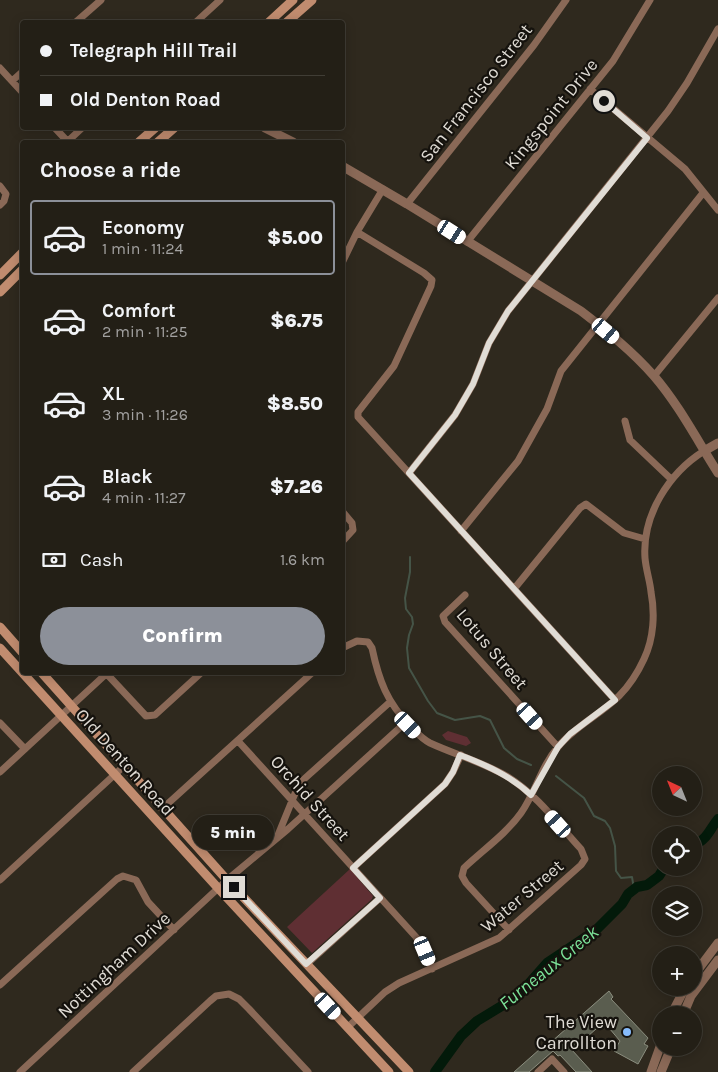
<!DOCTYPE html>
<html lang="en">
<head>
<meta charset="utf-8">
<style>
  body { margin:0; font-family:Karla,sans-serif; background:#2f2c23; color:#f1f3f6; height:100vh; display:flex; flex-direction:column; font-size:19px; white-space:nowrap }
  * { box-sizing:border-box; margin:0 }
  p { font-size:16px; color:#a3a2a1 }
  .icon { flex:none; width:28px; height:28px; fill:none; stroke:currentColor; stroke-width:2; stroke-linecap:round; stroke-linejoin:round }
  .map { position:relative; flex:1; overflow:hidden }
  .panel { position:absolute; left:20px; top:140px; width:325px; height:535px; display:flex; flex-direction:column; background:#231f16; border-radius:5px; box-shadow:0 2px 12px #0003,0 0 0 1px #403d35 }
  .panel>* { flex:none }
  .guide { position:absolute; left:20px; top:20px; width:325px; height:110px; border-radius:5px; box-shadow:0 2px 12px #0003,0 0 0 1px #403d35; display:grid; align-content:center; height:110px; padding:0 20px; background:#231f16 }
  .needle { width:32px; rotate:317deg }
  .buttons { position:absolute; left:652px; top:766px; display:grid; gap:10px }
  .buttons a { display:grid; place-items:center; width:50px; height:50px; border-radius:50%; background:#231f16; box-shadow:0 2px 12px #0003,0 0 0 1px #403d35; font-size:25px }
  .end { position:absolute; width:22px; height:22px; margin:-11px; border:6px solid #e0dcd5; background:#111; box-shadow:0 0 0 2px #111 }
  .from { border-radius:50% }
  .bubble { position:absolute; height:35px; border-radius:18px; background:#231f16; box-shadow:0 2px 12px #0003,0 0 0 1px #403d35; font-size:16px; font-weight:800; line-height:35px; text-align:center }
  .car { position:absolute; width:15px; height:30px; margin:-15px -8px; border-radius:6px; box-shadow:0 0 4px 1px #0007; background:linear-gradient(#fff 24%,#345 0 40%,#fff 0 76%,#345 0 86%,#fff 0) }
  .guide b { display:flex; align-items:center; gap:18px; height:48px; font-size:19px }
  .guide b+b { border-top:1px solid #403d35 }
  .guide i { width:12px; height:12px; background:#f1f3f6 }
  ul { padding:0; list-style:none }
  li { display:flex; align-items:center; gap:15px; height:75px; margin:0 10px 8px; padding:0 10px; border:2px solid transparent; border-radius:5px }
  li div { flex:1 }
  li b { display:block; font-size:19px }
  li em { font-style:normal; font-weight:800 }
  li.on { border-color:#8c9099 }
  li>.icon { width:45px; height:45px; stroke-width:1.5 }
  h2 { padding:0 20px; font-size:22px; line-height:60px }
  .pay { display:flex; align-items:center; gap:12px; height:55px; padding:0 20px; font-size:19px }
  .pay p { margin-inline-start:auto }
  .cta { display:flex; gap:10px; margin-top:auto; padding:10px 20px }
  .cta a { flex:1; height:58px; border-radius:30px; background:#8c9099; color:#fff; font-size:20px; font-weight:800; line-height:58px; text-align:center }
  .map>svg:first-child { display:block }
  .green { fill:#5f2f33 }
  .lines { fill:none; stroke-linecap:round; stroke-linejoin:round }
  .stream { stroke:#455447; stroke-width:2 }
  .river { stroke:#031a0a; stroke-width:10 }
  .building { fill:#5a5d4f; stroke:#8b8e7f }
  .minor { stroke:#8a6957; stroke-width:7 }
  .tertiary { stroke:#8a6957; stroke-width:9 }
  .secondary { stroke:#c18c6f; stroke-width:9 }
  .route { stroke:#e0dcd5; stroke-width:6 }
  .poi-dot { fill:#86bbfb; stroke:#15120d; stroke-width:2 }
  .labels { text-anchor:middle; stroke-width:4.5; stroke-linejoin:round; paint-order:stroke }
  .street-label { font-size:18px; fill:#e0dcd5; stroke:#15120d }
  .poi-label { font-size:18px; fill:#e0dcd5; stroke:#15120d; text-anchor:end }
  .water-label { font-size:19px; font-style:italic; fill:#7ce399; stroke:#15120d }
</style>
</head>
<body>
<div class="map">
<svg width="718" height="1072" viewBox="0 0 718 1072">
  <rect width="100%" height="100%" fill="#2f291e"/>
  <!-- green -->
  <path class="green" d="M448 731 467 737 471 743 466 746 446 740 442 735Z
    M350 869 373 896 372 899 312 953 287 927Z"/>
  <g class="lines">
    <!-- stream -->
    <path class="stream" d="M410 557V572L405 598 406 609 412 617 413 624 409 635 407 648 409 668 428 701 437 713 455 720 480 716 490 720 504 748 517 759 531 765
      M556 776 584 798 594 816 605 821 610 828 615 846 616 871 621 878 632 877 634 889"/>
    <!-- river -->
    <path class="river" d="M694 845C707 840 710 829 718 819
      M435 1072 461 1036 477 1021 518 996 547 963 595 931 622 904 628 894 637 887 647 885 659 876 664 868"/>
  </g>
  <!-- building -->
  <path class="building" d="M609 991 613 997 611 999 648 1038 644 1044 648 1046 638 1064 614 1051 620 1041 604 1022 572 1050 592 1072H576L560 1055 558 1056 553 1051 529 1072H514L549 1041 550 1043Z"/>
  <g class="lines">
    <!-- minor -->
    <path class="minor" d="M76 22 101 0
      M196 22 220 0
      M0 68 22 92
      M12 81 22 72
      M590 89 685 169 718 210
      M55 128 68 142
      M67 142 82 128
      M0 186 6 194 4 201 0 205
      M407 204 534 45 566 0
      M357 232 424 273 432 280 431 286 394 366 358 412V417L615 700
      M467 242 613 61 650 0
      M342 263 357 232 383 189
      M654 376 718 298
      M625 421 630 440 671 479
      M409 473 455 415 473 384 489 343 508 311 668 111 687 83 718 29
      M342 511 352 523 353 530 342 542
      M461 531 518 461 547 409 561 371 703 193
      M514 589 580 508 586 504 624 533 645 539
      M465 595 443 616 445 622 558 747
      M342 648 357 641 368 642 372 648C379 681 387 702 410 726 416 732 422 739 430 743 456 755 483 762 508 777 537 795 558 824 581 849L585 859 581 865 499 938 399 983 385 992 348 1027
      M105 672 146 716 155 715 202 672
      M0 723 25 749
      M238 741 416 937 425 951 432 969
      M0 772 106 674
      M163 808 313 672
      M278 835 296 791 303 780 390 702
      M353 868 445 784 453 772 461 755
      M0 880 124 766
      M509 930 466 883 462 876 464 868C483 850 506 834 521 813 536 792 541 766 558 747 575 726 600 715 619 696 630 685 638 672 644 659 654 638 655 613 651 592 650 581 646 570 645 558 642 515 669 473 704 451
      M307 964 380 898
      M0 985 117 879 123 876 136 880 148 902 174 930
      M20 1072 227 880 288 829 406 722
      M133 1072 210 1001 216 996 229 994 239 999 249 1009 308 1072
      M538 1072 552 1059 564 1072"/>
    <!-- tertiary -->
    <path class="tertiary" d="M265 128 293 142
      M342 166 407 204 581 311C607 331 632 351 654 376 679 405 697 440 718 473
      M704 451 718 443
      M694 975 718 943
      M671 1015 685 988
      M683 1015 691 996 718 960
      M651 1072 661 1044
      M661 1072 671 1048"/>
    <!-- secondary -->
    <path class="secondary" d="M269 22 293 0
      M287 22 312 0
      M139 142 155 128
      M158 142 174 128
      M0 275 22 253
      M0 292 22 270
      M0 627 22 652
      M0 648 218 888 389 1072
      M41 672 227 880 409 1072"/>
  </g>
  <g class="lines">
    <!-- route -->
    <path class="route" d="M234 887 306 964 380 898 353 868 445 784 453 772 460 755C486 765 511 776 531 795L558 747 570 734 615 700 409 473 455 415 473 384 489 343 508 311 647 138 604 101"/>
  </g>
  <!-- markers -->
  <circle class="poi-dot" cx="627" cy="1032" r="5"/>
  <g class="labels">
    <!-- street labels -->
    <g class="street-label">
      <text transform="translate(476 93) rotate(-52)" y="6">San Francisco Street</text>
      <text transform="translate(551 114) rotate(-51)" y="6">Kingspoint Drive</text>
      <text transform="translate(492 649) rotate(50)" y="6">Lotus Street</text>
      <text transform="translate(125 762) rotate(48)" y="6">Old Denton Road</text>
      <text transform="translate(310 798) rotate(48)" y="6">Orchid Street</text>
      <text transform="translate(522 896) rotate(-40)" y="6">Water Street</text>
      <text transform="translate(114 965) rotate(-43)" y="6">Nottingham Drive</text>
    </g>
    <!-- poi labels -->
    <g class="poi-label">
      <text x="617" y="1028">The View<tspan x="617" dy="21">Carrollton</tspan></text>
    </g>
    <!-- water labels -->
    <g class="water-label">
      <text transform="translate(548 967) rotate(-39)" y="7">Furneaux Creek</text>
    </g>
  </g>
</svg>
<div class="buttons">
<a><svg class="needle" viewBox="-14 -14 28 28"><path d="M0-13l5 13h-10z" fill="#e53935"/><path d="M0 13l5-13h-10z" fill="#a3a2a1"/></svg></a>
<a><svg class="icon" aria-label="locate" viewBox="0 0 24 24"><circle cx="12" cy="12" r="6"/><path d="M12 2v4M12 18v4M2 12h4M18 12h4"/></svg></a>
<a><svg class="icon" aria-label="layers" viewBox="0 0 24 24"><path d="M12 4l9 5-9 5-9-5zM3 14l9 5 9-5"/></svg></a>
<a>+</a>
<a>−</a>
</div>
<i class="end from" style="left:604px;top:101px"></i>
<i class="end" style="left:234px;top:887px"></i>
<div class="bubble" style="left:192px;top:815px;width:82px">5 min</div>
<i class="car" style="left:452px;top:232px;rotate:122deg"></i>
<i class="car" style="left:606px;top:331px;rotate:130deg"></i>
<i class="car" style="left:530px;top:716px;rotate:138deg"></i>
<i class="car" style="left:408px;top:725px;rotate:136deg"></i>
<i class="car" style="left:558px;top:824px;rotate:318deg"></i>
<i class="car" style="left:425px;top:951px;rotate:157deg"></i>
<i class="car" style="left:328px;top:1006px;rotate:137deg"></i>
<div class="guide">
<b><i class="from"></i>Telegraph Hill Trail</b>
<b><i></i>Old Denton Road</b>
</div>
<section class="panel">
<h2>Choose a ride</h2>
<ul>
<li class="on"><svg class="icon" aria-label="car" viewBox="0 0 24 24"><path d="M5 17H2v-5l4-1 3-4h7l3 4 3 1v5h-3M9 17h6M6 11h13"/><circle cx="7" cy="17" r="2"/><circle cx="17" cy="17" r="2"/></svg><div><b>Economy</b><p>1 min · 11:24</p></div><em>$5.00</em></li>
<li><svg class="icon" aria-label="car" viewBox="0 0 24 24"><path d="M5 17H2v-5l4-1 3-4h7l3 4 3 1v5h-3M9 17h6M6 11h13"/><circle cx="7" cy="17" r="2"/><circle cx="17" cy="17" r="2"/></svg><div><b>Comfort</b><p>2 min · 11:25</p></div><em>$6.75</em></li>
<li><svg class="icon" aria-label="car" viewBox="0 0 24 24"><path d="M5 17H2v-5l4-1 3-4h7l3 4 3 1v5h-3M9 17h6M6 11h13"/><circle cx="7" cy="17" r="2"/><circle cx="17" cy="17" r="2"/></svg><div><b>XL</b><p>3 min · 11:26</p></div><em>$8.50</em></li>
<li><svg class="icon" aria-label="car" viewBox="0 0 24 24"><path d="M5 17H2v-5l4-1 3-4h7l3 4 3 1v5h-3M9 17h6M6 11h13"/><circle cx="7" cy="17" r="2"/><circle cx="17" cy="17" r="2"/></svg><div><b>Black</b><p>4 min · 11:27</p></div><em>$7.26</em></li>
</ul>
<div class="pay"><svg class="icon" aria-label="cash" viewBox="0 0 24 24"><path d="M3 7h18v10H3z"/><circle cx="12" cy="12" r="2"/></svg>Cash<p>1.6 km</p></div>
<div class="cta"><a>Confirm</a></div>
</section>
</div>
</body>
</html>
